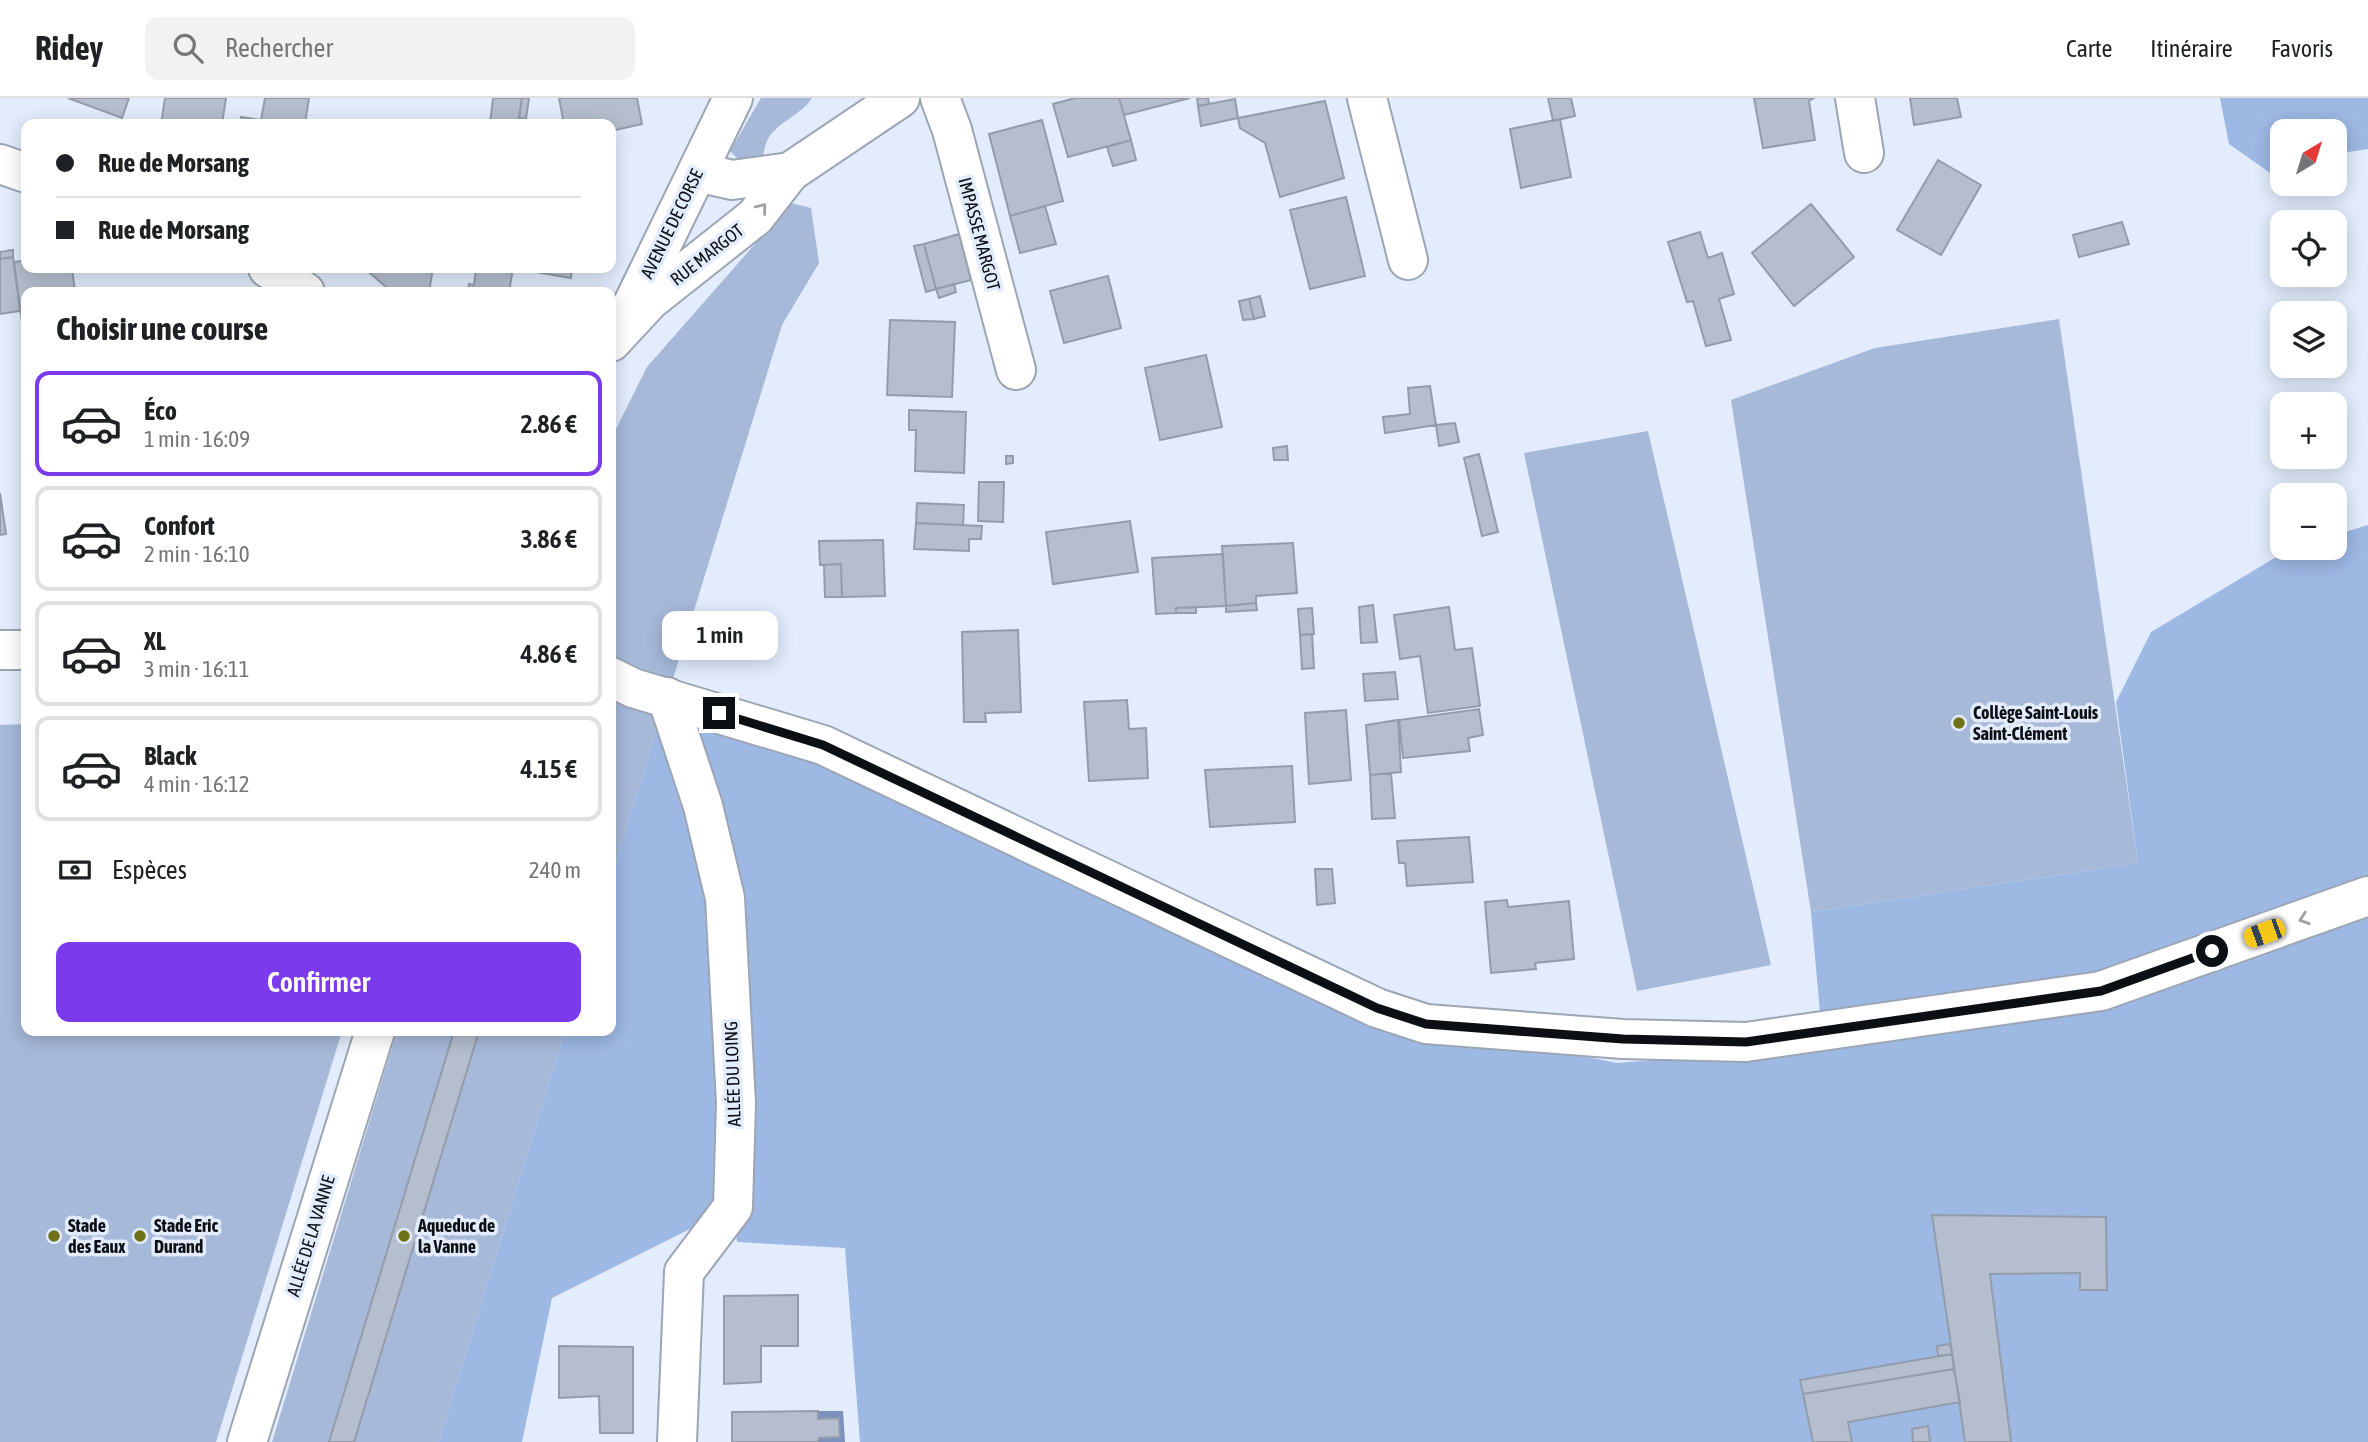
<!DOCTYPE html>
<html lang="fr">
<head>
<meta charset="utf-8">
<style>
  body { margin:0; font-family:"Asap Condensed",sans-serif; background:#f2f2f2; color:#202124; height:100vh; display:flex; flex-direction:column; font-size:26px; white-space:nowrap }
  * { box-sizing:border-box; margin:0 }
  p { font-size:23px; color:#757577 }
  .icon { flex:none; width:38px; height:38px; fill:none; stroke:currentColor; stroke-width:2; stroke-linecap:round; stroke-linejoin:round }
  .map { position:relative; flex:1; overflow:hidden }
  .details { position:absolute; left:21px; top:189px; width:595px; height:749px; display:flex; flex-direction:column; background:#fff; border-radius:14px; box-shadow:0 4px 18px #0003 }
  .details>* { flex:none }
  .hud { position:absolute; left:21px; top:21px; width:595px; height:154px; border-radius:14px; box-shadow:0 4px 18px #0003; display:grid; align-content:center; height:154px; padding:0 35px; background:#fff }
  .needle { width:46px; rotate:38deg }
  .controls { position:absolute; left:2270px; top:21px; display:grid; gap:14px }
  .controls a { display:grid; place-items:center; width:77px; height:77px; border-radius:14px; background:#fff; box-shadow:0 4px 18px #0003; font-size:35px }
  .end { position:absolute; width:32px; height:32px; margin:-16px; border:9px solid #0c0f14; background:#fff; box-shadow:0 0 0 4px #fff }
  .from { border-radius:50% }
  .bubble { position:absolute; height:49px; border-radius:14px; background:#fff; box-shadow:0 4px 18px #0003; font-size:23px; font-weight:600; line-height:49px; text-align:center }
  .car { position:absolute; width:21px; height:42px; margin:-21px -10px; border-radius:9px; box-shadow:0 0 5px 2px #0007; background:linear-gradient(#f5c518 24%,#345 0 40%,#f5c518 0 76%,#345 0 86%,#f5c518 0) }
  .hud b { display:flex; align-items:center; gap:24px; height:66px; font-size:26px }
  .hud b+b { border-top:2px solid #e0e0e0 }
  .hud i { width:18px; height:18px; background:#202124 }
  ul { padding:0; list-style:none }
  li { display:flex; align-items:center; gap:21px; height:105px; margin:0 14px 10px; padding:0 21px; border:4px solid #e0e0e0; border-radius:14px }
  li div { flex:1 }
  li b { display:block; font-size:26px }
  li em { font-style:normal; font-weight:600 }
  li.on { border-color:#7c3aed }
  li>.icon { width:63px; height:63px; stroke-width:1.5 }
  h2 { padding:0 35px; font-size:32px; line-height:84px }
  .pay { display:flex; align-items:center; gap:18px; height:77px; padding:0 35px; font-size:26px }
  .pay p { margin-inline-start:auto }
  .button { display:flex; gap:14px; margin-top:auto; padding:14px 35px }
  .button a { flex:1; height:80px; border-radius:14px; background:#7c3aed; color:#fff; font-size:28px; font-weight:600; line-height:80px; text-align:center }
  header { display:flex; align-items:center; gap:42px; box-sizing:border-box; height:98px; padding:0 35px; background:#fff; border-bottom:2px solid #e0e0e0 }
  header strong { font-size:33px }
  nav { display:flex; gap:38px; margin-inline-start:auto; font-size:24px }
  .search { width:490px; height:63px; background:#f2f2f2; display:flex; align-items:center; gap:18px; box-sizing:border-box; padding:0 24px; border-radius:14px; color:#757577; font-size:26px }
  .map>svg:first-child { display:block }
  .green { fill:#a6b9d9 }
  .forest { fill:#9eb8e4 }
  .water { fill:#7a92bd }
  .building { fill:#b5bece; stroke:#939cab; stroke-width:2 }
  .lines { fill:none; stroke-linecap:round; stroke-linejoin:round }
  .minor-casing { stroke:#9ca5b4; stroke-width:42 }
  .minor { stroke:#fff; stroke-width:38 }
  .oneway { stroke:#9e9fa1 }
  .route { stroke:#0c0f14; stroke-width:9 }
  .poi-dot { fill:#6f7218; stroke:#e2ecfc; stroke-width:2.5 }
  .labels { text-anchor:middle; stroke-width:7; stroke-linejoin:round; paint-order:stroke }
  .street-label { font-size:18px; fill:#0c0f14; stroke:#e2ecfc }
  .poi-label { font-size:18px; font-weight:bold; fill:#0c0f14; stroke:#e2ecfc; text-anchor:start }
</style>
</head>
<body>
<header>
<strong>Ridey</strong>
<div class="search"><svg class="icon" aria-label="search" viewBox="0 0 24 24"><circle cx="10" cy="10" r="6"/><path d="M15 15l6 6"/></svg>Rechercher</div>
<nav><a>Carte</a><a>Itinéraire</a><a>Favoris</a></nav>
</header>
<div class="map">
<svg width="2368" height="1344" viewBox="0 0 2368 1344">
  <rect width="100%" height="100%" fill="#e2ecfc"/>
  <!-- green -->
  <path class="green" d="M761 0H812C801 17 780 23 769 39 764 47 764 57 761 66L741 64 730 53Z
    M791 105 811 110 819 165 782 227 611 782V341L647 269Z
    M2059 221 2138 765 1811 814 1731 302 1875 250Z
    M1648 333 1771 867 1637 893 1524 355Z
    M26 626V933H342L216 1344H0V627Z
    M397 933H565L439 1344H272Z"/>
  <!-- forest -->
  <path class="forest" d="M2220 0H2368V51L2335 56 2334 33H2282V74L2273 77 2229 46Z
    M2368 427V1344H860L845 1150 737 1144 732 1110 552 1200 522 1344H439L565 933H611V782L667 599 1426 926 1617 965 1823 948 1811 814 2138 765 2116 604 2151 534 2288 452 2334 450 2335 437Z"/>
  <!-- water -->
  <path class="water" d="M818 1313H843L845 1344H818L819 1340 840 1339 839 1320 818 1321Z"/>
  <!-- building -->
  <path class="building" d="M68 0H129L122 20Z
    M165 0H226L222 26H161Z
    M265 0H309L305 26H240L241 19 261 22Z
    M493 0H522L518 26H490Z
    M522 0H529L526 21 519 20Z
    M559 0H637L642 26 611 33V26H564Z
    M1075 0H1119L1131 42 1068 59 1053 6Z
    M1119 0H1190L1124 17Z
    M1197 0H1208L1209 6 1198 8Z
    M1548 0H1571L1575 18 1553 23Z
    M1754 0H1814L1809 3 1815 42 1763 50Z
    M1910 0H1957L1961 19 1914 27Z
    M1235 1 1238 20 1201 28 1198 8Z
    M1325 3 1344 80 1280 99 1265 45 1240 30 1238 20Z
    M1560 21 1571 79 1521 90 1510 31Z
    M1042 22 1063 103 1010 118 989 36Z
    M1131 42 1136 62 1113 68 1107 49Z
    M1938 62 1981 87 1941 157 1897 132Z
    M1346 99 1365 178 1310 191 1290 112Z
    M1811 106 1854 159 1794 208 1752 155Z
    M1045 108 1056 146 1020 155 1010 118Z
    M2122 124 2129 146 2079 159 2073 137Z
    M1700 134 1708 160 1722 155 1734 196 1719 201 1731 242 1706 248 1693 203 1687 204 1668 144Z
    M959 136 971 182 936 191 924 146Z
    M924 146 936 191 926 194 914 148Z
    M13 152V159L0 161V154Z
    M13 159 20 213 0 216V161Z
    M26 162V170H72L75 194H26V224H22L14 164Z
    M364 170H433L429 194H392Z
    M476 170H513L509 194 468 191 469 186 474 187Z
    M513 170H572L571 180Z
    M1108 178 1121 230 1064 245 1050 193Z
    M954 186 956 194 939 200 936 191Z
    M95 191 121 192V194H95Z
    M1260 198 1265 218 1254 221 1249 201Z
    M1249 201 1254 221 1243 222 1239 203Z
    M890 222 955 224 952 299 887 297Z
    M1206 257 1222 329 1160 342 1145 270Z
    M1430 288 1436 327 1385 335 1383 319 1410 316 1408 290Z
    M909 312 966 314 964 375 915 373 916 332H909Z
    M1455 325 1459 344 1439 348 1436 327Z
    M1287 348 1288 362H1274L1273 350Z
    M1479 356 1498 434 1482 438 1464 360Z
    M1006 358H1013V365L1006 366Z
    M979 384H1004L1003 424 978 423Z
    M0 395 6 436 0 437Z
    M917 405 964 407 963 427 916 425Z
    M1130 423 1138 474 1053 486 1046 434Z
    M916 425 982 428 981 441H969V453L914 451Z
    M883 442 885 498 842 499 841 466 820 467 819 443Z
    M1293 445 1297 495 1256 498V505L1226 508 1222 448Z
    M1223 456 1226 508 1176 510V515L1156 516 1152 460Z
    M841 466 842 499H825L824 467Z
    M1256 505 1257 512 1226 514V508Z
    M1373 507 1377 544 1361 545 1359 509Z
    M1196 509V515H1176V510Z
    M1449 509 1455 552 1472 550 1480 608 1428 615 1420 558 1400 561 1394 517Z
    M1312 510 1314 536 1300 537 1298 511Z
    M1018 532 1021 614 985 615 986 624H964L962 534Z
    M1312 536 1314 570 1302 571 1300 537Z
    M1395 574 1398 601 1365 603 1363 576Z
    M1127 602 1129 631 1146 630 1148 680 1089 683 1084 604Z
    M1479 611 1483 637 1468 640 1470 653 1403 660 1399 622Z
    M1346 612 1351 682 1309 686 1305 615Z
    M1398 622 1401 674 1370 677 1366 627Z
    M1292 668 1295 724 1210 729 1205 672Z
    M1391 675 1395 720 1372 721 1370 677Z
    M1469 739 1473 784 1407 788 1405 765H1399L1397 743Z
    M1315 771H1332L1335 805 1317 807Z
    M1507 802 1508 809 1569 803 1574 861 1535 865 1536 871 1491 875 1485 804Z
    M454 933H479L354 1344H329Z
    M1932 1117 2106 1119 2107 1192H2080V1175L1990 1176 2011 1344H1965Z
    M798 1197V1248H761V1284L724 1286V1198Z
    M1950 1246 1952 1256 1938 1258 1937 1248Z
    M559 1248 633 1249V1335H600L599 1298 559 1300Z
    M1952 1256 1954 1271 1803 1296 1800 1282Z
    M1954 1271 1960 1304 1848 1324 1852 1344H1813L1803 1296Z
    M818 1313V1321L839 1320 840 1339 819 1340 818 1344H732V1314Z
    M1928 1328 1930 1344H1913L1912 1331Z"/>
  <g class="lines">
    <!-- minor casing -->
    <g class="minor-casing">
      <path id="minor" d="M940 0 952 32 1016 272
        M1367 0 1408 162
        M1855 0 1864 55
        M0 66 26 75
        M790 74 900 0
        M268 170 305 194
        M630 212 733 0
        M611 244 650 202 755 119 790 74 732 82 698 74
        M0 552H26
        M611 579 633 590 823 647 1377 910 1426 926 1623 941 1746 944 2101 893 2368 798
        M667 599 703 708 725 800 736 1005 733 1109 684 1174 677 1344
        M247 1344 375 933"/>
    </g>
    <!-- minor -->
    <use href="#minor" class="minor"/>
  </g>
  <!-- one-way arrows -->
  <defs><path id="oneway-chevron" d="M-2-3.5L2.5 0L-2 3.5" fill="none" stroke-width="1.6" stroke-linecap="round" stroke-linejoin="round" transform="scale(1.75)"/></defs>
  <g class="oneway">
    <use href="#oneway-chevron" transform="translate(762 110) rotate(-52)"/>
    <use href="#oneway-chevron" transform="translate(2304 821) rotate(161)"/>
  </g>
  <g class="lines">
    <!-- route -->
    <path class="route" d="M719 615 823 647 1377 910 1426 926 1623 941 1746 944 2101 893 2212 853"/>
  </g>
  <!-- markers -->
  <g class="poi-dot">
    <circle cx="1959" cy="625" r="7"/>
    <circle cx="54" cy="1138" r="7"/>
    <circle cx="140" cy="1138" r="7"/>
    <circle cx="404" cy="1138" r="7"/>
  </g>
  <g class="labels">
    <!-- street labels -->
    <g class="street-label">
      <text transform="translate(672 126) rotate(-64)" y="6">AVENUE DE CORSE</text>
      <text transform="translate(979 136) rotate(75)" y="6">IMPASSE MARGOT</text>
      <text transform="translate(707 157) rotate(-38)" y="6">RUE MARGOT</text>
      <text transform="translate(733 976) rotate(-92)" y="6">ALLÉE DU LOING</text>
      <text transform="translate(311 1138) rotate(-73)" y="6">ALLÉE DE LA VANNE</text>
    </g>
    <!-- poi labels -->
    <g class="poi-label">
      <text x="1973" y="621">Collège Saint-Louis<tspan x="1973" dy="21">Saint-Clément</tspan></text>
      <text x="68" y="1134">Stade<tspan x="68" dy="21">des Eaux</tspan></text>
      <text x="154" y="1134">Stade Eric<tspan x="154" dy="21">Durand</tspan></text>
      <text x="418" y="1134">Aqueduc de<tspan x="418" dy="21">la Vanne</tspan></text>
    </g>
  </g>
</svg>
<div class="controls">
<a><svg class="needle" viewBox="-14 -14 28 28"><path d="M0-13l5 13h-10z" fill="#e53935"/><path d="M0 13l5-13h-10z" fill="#757577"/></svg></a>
<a><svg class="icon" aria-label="locate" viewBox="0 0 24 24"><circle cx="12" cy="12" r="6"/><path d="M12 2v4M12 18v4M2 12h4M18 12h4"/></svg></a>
<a><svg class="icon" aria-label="layers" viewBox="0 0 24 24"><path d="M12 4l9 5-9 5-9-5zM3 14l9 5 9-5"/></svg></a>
<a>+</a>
<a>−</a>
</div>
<i class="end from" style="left:2212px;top:853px"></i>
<i class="end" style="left:719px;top:615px"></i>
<div class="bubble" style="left:662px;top:513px;width:116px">1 min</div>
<i class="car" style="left:2264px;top:835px;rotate:250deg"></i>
<div class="hud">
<b><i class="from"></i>Rue de Morsang</b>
<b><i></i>Rue de Morsang</b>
</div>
<section class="details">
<h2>Choisir une course</h2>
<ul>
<li class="on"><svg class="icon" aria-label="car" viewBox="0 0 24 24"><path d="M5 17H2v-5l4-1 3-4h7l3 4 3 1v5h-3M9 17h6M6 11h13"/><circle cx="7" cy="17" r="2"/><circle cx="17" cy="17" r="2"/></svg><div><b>Éco</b><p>1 min · 16:09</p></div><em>2.86 €</em></li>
<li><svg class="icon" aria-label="car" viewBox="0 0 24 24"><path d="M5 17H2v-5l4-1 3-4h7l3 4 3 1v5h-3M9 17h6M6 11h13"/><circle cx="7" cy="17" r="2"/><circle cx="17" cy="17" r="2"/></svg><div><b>Confort</b><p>2 min · 16:10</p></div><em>3.86 €</em></li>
<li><svg class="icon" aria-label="car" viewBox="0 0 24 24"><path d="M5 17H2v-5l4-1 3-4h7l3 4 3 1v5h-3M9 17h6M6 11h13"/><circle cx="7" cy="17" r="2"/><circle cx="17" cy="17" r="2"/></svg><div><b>XL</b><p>3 min · 16:11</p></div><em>4.86 €</em></li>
<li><svg class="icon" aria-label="car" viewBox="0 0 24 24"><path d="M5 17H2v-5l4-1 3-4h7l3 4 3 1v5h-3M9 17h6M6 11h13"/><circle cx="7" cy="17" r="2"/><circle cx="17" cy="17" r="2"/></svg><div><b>Black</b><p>4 min · 16:12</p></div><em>4.15 €</em></li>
</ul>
<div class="pay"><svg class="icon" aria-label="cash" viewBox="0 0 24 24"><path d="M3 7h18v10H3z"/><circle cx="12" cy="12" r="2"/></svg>Espèces<p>240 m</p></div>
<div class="button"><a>Confirmer</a></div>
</section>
</div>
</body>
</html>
